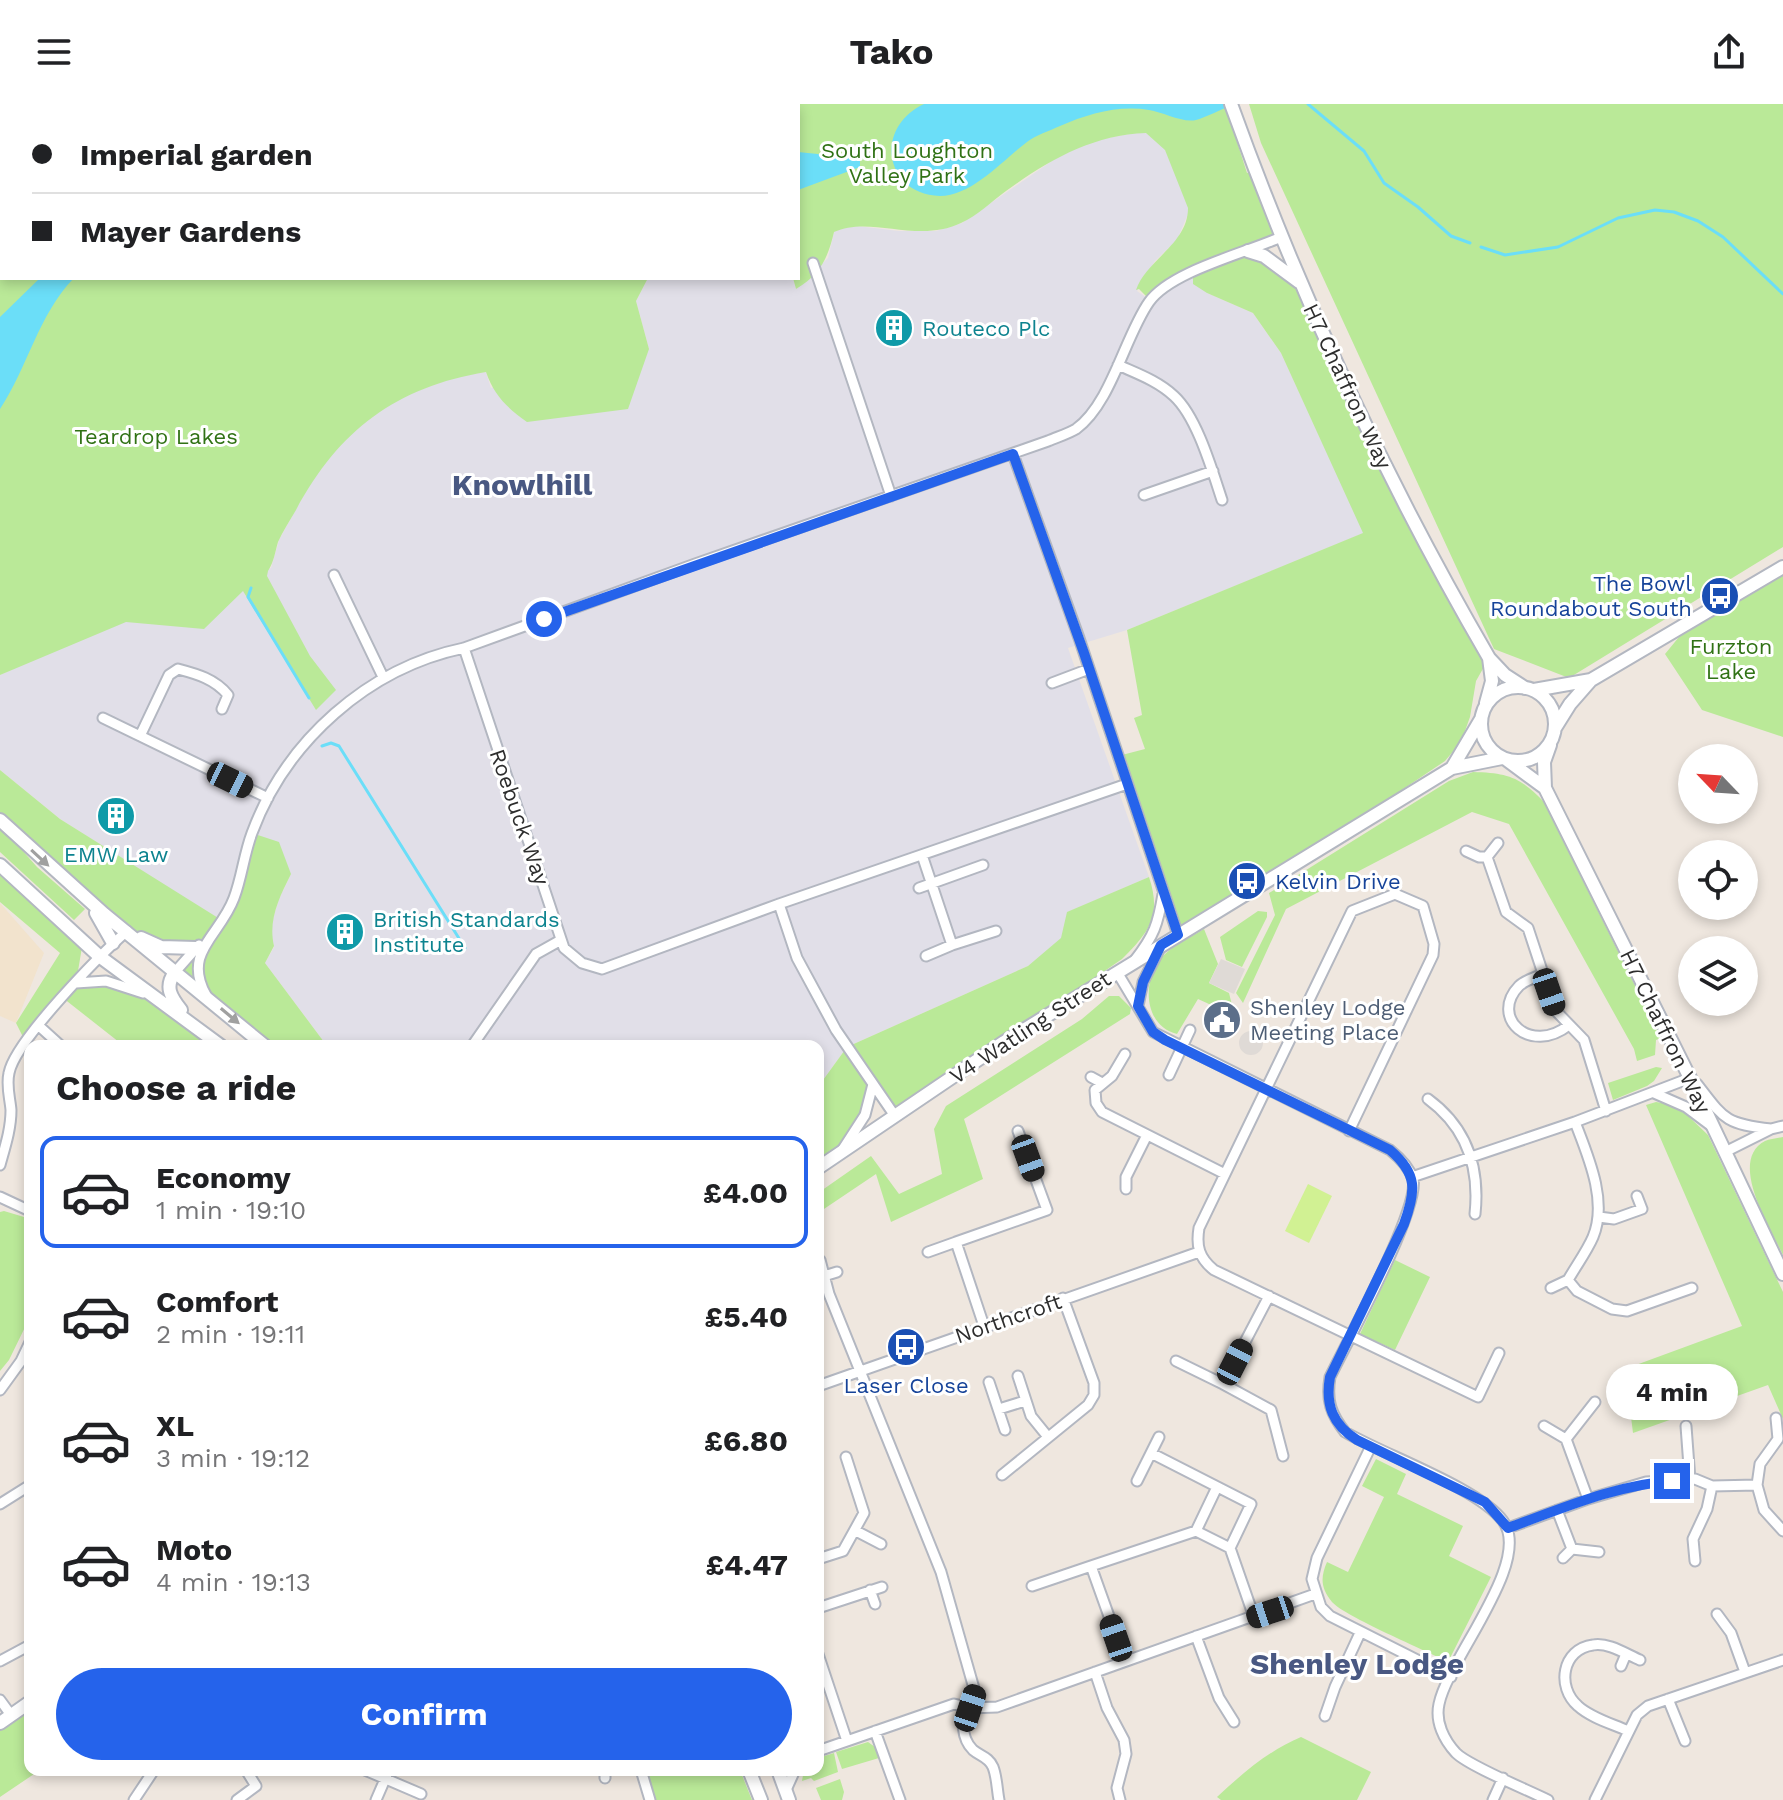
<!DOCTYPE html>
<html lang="en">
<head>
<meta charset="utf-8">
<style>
  body { margin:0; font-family:"Work Sans",sans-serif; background:#f6f6f6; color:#202124; height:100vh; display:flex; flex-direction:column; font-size:30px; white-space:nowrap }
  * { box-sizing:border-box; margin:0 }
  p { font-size:26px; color:#757577 }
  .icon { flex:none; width:44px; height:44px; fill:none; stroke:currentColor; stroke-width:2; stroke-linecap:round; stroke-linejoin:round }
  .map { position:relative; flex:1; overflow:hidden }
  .sheet { position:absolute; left:24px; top:936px; width:800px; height:736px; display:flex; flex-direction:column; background:#fff; border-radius:16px; box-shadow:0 4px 12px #0003 }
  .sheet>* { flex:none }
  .hud { position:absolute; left:0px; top:0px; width:800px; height:176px; box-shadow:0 4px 12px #0003; display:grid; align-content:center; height:176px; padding:0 32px; background:#fff }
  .needle { width:52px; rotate:295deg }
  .tools { position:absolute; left:1678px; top:640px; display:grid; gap:16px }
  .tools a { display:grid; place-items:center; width:80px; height:80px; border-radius:50%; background:#fff; box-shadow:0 4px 12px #0003; font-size:40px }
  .end { position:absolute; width:36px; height:36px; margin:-18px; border:10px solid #2563eb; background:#fff; box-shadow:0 0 0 4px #fff }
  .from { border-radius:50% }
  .bubble { position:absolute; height:56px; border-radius:28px; background:#fff; box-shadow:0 4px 12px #0003; font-size:26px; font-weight:700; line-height:56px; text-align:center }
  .car { position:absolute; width:24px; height:48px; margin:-24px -12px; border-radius:10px; box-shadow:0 0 6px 2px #0007; background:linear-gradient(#222 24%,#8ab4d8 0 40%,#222 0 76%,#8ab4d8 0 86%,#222 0) }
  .hud b { display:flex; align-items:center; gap:28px; height:76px; font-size:30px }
  .hud b+b { border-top:2px solid #e0e0e0 }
  .hud i { width:20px; height:20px; background:#202124 }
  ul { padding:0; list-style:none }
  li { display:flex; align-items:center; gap:24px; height:112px; margin:0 16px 12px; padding:0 16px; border:4px solid transparent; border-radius:16px }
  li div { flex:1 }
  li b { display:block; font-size:30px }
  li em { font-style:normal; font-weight:700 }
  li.selected { border-color:#2563eb }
  li>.icon { width:72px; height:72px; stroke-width:1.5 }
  h2 { padding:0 32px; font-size:36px; line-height:96px }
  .button { display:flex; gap:16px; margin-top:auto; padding:16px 32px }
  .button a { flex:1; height:92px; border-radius:48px; background:#2563eb; color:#fff; font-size:32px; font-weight:700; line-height:92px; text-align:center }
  header { display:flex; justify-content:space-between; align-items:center; height:104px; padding:0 32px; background:#fff; font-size:36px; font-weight:700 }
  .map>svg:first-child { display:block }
  .industrial { fill:#e1dfe8 }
  .education { fill:#f2e3cd }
  .green { fill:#bae998 }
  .pitch { fill:#d1f193 }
  .plaza { fill:#dfdad6 }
  .water { fill:#6bdef8 }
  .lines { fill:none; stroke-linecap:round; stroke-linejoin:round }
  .stream { stroke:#6bdef8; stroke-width:3 }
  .street-casing { stroke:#b3b7c1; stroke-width:13 }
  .secondary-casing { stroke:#b3b7c1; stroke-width:16 }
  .highway-casing { stroke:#c8c8c8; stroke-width:20 }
  .street { stroke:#fff; stroke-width:9 }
  .secondary { stroke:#fff; stroke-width:12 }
  .highway { stroke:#ff945a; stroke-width:16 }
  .oneway { fill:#a0a0a0 }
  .route { stroke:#2563eb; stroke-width:10 }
  .labels { text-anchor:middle; stroke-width:6; stroke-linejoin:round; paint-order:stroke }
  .park-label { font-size:22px; fill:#307215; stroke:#fff }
  .culture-label { font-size:22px; fill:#0d838f; stroke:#fff; text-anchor:start }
  .street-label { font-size:22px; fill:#2d2d2d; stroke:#fff }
  .transit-label { font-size:22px; fill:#164399; stroke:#fff; text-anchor:end }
  .service-label { font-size:22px; fill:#4e5e75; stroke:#fff; text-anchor:start }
  .district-label { font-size:30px; font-weight:bold; fill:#495882; stroke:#fff }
</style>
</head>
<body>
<header><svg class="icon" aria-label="menu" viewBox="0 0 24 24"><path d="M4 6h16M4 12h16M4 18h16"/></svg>Tako<svg class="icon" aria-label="share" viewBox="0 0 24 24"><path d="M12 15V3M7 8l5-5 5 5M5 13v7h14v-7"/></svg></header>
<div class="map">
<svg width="1783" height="1696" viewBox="0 0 1783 1696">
  <rect width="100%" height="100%" fill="#efe7df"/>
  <!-- industrial -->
  <path class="industrial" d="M1149 26 1157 33 1169 52 1188 98V110L1177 136 1155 157 1137 187 1150 196 1193 167 1207 189 1253 209 1281 249 1364 429 1127 526 1068 544 1149 773 1068 808 1062 834 1028 862 847 943 818 983V942H327L265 859 274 843 270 825 279 795 291 770 223 818 60 715 0 666V571L127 513 271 464 279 436 312 376 331 351 355 326 381 306 406 291 458 272 486 268 491 284 649 245 636 197 648 174H793L796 185 828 154 834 128 849 121 899 127H936L962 119 1059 52 1092 37Z"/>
  <!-- education -->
  <path class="education" d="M0 799 44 849 16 919 0 912Z"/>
  <!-- green -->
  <path class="green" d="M119 0H1225L1247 69 1255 66 1281 133 1249 146 1301 180 1337 262 1489 554 1476 577 1470 613 1461 638 1445 657 1259 782 1178 831 1118 652 1145 645 1134 614 1142 611 1127 526 1363 429 1281 249 1253 209 1207 189 1193 180V168L1150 196 1139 185 1136 186C1146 156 1188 140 1188 104L1165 46 1146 29C1092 31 1049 56 1006 87 992 97 977 112 961 119 918 140 870 111 834 128 828 154 820 171 796 185L793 174H798V2H111Z
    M1249 0H1783V443L1569 574 1494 545 1261 39Z
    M0 30H2V174H648L636 197 649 245 628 305 527 318C507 304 494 291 486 268 396 283 339 326 296 406 290 416 283 427 278 438 275 448 274 458 268 467L267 472 310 552 336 586 316 606 243 487 204 525 126 518 0 571Z
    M1783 463V633L1702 606 1665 550 1693 516Z
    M0 666 60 715 223 817 252 729 279 738 291 770C279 794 268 816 274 842L265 859 327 942H264L175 868 195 845H178L127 827 0 716Z
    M1473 668C1508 669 1520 673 1544 698L1661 934 1656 936 1655 951 1637 957 1634 945 1509 720 1472 708 1286 805 1243 899 1236 889 1275 811 1269 789 1449 677Z
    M0 721 37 763 85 805 74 816 0 748Z
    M0 760 83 837 76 879 106 877 158 895 221 942H124L63 894 25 937 16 919 60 849 0 798Z
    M1149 773C1162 812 1149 828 1122 855L895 1012 873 981 870 994 841 1048 818 1064V983L847 943 1028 862 1061 834 1067 808Z
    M1258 807 1267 808V813L1242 863 1226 856 1220 833Z
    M1204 825 1218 860 1209 879 1229 889 1233 905 1231 910 1198 895 1177 930C1144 922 1141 877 1162 853 1172 842 1191 833 1204 825Z
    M1109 892H1119L1131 904 1130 910 964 1015 983 1075 891 1118 876 1070 818 1109V1089L871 1052 899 1090 942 1070 934 1025 946 1002 1082 915Z
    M1656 963 1662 964 1654 977 1647 982 1613 996 1608 979Z
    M1656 998 1668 1000 1685 1009 1708 1031 1783 1188V1315L1768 1281 1633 1329 1625 1265 1742 1222 1646 1001Z
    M1783 1033V1151C1771 1125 1727 1057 1765 1037 1770 1035 1777 1034 1783 1033Z
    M4 1107 24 1113 30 1119V1213L9 1256 0 1267V1108Z
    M1395 1156 1430 1173 1395 1246 1360 1230Z
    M1376 1355 1406 1370 1397 1390 1463 1422 1449 1452 1491 1473 1448 1558C1427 1547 1344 1512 1332 1498 1321 1485 1320 1474 1327 1458L1348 1468 1384 1393 1362 1382Z
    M30 1598V1666H40L0 1693V1619Z
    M1301 1633 1371 1668 1357 1696H1221L1217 1693C1243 1669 1268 1647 1301 1633Z
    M868 1638 875 1643 879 1654 842 1665 836 1648Z
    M834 1649 838 1668 814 1677 811 1674 802 1677 803 1671 800 1669 802 1666H818V1654Z
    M647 1666H740L752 1696H654Z
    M840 1675 844 1688 842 1696H821L816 1684Z"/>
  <!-- pitch -->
  <path class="pitch" d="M1308 1080 1332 1092 1309 1139 1285 1127Z"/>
  <!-- plaza -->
  <path class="plaza" d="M1221 855 1245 865 1234 890 1209 879Z
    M1239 939a12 12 0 1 1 24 0a12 12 0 1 1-24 0Z"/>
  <!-- water -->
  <path class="water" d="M924 0H1229L1230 2C1219 6 1207 13 1196 16 1182 19 1163 8 1149 6 1118 1 1088 10 1060 22 1049 27 1036 31 1027 38 1004 55 972 92 940 92 886 91 872 25 924 0Z
    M798 48 847 53 860 51V63L798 86Z
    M40 174H74C38 211 28 263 0 305V213Z"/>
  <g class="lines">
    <!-- stream -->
    <path class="stream" d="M1308 0 1364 47 1384 79 1418 103 1451 132 1470 139
      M1481 143 1505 151 1558 143 1618 114 1655 106 1674 108 1698 117 1723 133 1783 190
      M251 484 248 493 309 594
      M322 642 331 639 339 642 465 844"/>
    <!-- street casing -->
    <g class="street-casing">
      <path id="street" d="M813 159 891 392
        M1118 261C1138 270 1158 277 1174 292 1197 313 1212 366 1222 396
        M1013 350 1079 534 1178 831
        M1144 391 1213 367
        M334 471 383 573
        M464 544 564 844 582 859 602 865 779 800 1127 680
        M1052 579 1089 565
        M103 614 268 694
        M140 632 169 571 178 565C197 570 215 575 228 591L222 605
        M1498 739 1487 753 1506 808 1528 824 1555 906 1584 936 1606 1007
        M1466 747 1479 753H1487
        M922 751 952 841 926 852
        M919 784 983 761
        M779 800 797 854 836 926 895 1012
        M952 841 996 827
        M1135 856C1154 832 1158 820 1163 790
        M175 868 199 841
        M1117 868 1153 928 1390 1046C1400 1054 1409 1063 1413 1075 1420 1105 1347 1238 1330 1273 1326 1297 1331 1310 1345 1328 1384 1351 1479 1384 1503 1417 1533 1458 1448 1555 1439 1600 1435 1618 1444 1636 1456 1649 1469 1662 1528 1686 1548 1696
        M1542 870C1535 874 1525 876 1519 882 1489 913 1530 952 1569 921
        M76 879 106 877 143 889
        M206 891C182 848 220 832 234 794 242 773 244 750 252 729 286 637 368 564 464 544L695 460 1048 337C1057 333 1068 330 1076 325 1111 300 1125 232 1149 198 1171 167 1246 149 1281 133
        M1138 902 1143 878 1160 844
        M39 922 61 942
        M472 942 536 850 561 836
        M1125 950 1112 972 1095 986 1096 999 1102 1008 1225 1070
        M1169 971 1190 926
        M1091 973 1102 979
        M1697 980C1724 1015 1725 1020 1771 1025
        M1654 989 1686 1003 1710 1021
        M1428 995C1466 1023 1480 1063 1475 1110
        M1575 1018C1588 1052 1608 1097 1593 1133 1587 1147 1576 1162 1568 1176L1577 1187 1612 1205 1627 1207 1692 1184
        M1349 1027 1433 851 1434 840 1423 802 1395 790 1352 807 1199 1124C1196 1142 1199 1154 1214 1166L1478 1293 1499 1249
        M843 1045 865 1011 873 980
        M1725 1048 1771 1025 1783 1022
        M0 1061C5 1043 11 1025 11 1006 10 994 6 982 9 969 15 937 100 851 127 827
        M1412 1073 1575 1018 1690 974
        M1126 1085V1073L1147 1031
        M0 1093 30 1107
        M1599 1113 1614 1115 1642 1105 1637 1092
        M928 1148 956 1138
        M820 1156 829 1190 941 1468 975 1588 970 1604
        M824 1172 837 1168
        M1551 1184 1568 1176
        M1269 1192 1223 1280 1271 1306 1283 1352
        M984 1222 956 1138 1047 1106 1018 1027
        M1176 1257 1223 1280
        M1018 1272 1031 1312 1048 1333
        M989 1278 1005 1326
        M818 1282 1199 1148
        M0 1286 21 1257 30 1238
        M999 1305 1025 1297
        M1544 1322 1566 1335
        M1686 1322 1690 1376
        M1371 1342 1317 1454 1312 1475 1321 1503 1330 1512 1451 1573
        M1151 1349 1251 1400 1230 1444
        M1002 1371 1088 1301 1094 1291V1279L1063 1194
        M1137 1377 1159 1333
        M1757 1381 1760 1360 1778 1335 1776 1314
        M1588 1395 1566 1335 1595 1298
        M0 1400 27 1383
        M1557 1406 1572 1445 1599 1448
        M1508 1424 1588 1395 1646 1378 1695 1375 1712 1382 1757 1381 1764 1406 1783 1427
        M856 1427 881 1440
        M1196 1427 1217 1383
        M1563 1454 1572 1445
        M818 1455 843 1447 864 1409 846 1353
        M1695 1457 1693 1435 1707 1405 1712 1382
        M1032 1482 1091 1462
        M870 1486 875 1500
        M818 1504 882 1483
        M1717 1510 1731 1529 1745 1568
        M1196 1532 1219 1594 1234 1618
        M818 1550 847 1637
        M0 1557 30 1541
        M1125 1557 1091 1462 1196 1427 1230 1444 1254 1513
        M1621 1562 1626 1550
        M1095 1568 1107 1604 1124 1636 1126 1650 1117 1684 1120 1696
        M1668 1595 1685 1637
        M0 1596 11 1611
        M966 1602C962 1616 961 1634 973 1646 980 1652 989 1653 993 1663 997 1673 997 1686 999 1696
        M1325 1612 1335 1583 1360 1529
        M875 1627 900 1696
        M1628 1627C1613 1620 1591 1614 1578 1602 1556 1583 1562 1545 1593 1541 1608 1538 1626 1550 1640 1556
        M818 1647 954 1600 970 1604 997 1603 1315 1490
        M365 1666 421 1690
        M605 1666V1674
        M641 1666 650 1696
        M786 1686 795 1666
        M134 1696 154 1666
        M237 1696 256 1682 246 1666
        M376 1696 389 1666
        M1493 1696 1503 1674
        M1595 1696 1637 1611 1648 1602 1783 1556"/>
    </g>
    <!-- secondary casing -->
    <g class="secondary-casing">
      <path id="secondary" d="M1231 0C1300 192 1386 377 1489 554L1505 571 1525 584
        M1248 147 1264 152 1299 178
        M1481 620a37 37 0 1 1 74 0a37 37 0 1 1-74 0Z
        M1534 586 1591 576
        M1486 599 1492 577 1489 554
        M1555 624 1570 600 1591 576 1783 463
        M1507 656 1545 684 1690 974 1783 1170
        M1452 664 1481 615
        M1545 684 1544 658 1550 641
        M0 716 104 810 265 942
        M0 761 99 852 221 942
        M96 809 113 839
        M141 834 161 843 196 844
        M175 868C164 883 171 893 181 906
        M818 1064 1004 938 1452 664 1502 654
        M0 1619 30 1598
        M749 1666 761 1696
        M778 1666 789 1696"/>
    </g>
    <!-- highway casing -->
    <g class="highway-casing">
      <path id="highway" d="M18 2 26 0
        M111 2 119 0
        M0 7 2 6
        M0 30H2"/>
    </g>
    <!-- street -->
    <use href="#street" class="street"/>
    <!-- secondary -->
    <use href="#secondary" class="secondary"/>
    <!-- highway -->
    <use href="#highway" class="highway"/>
  </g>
  <!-- one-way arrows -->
  <defs><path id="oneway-solid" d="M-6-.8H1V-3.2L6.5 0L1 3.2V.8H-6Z" transform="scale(2)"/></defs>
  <g class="oneway">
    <use href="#oneway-solid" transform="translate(40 754) rotate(43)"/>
    <use href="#oneway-solid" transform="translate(230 912) rotate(40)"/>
  </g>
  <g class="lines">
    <!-- route -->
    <path class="route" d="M544 515 1013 350 1084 549 1178 831 1161 841 1143 878 1138 902 1153 928 1165 936 1390 1046C1418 1070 1416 1087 1404 1120L1330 1273C1325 1301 1333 1321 1357 1336L1485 1398 1508 1424C1561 1405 1615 1381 1672 1377"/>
  </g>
  <!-- icons -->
  <defs>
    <g id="building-disc" transform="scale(2)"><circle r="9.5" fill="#0f9aa8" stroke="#fff"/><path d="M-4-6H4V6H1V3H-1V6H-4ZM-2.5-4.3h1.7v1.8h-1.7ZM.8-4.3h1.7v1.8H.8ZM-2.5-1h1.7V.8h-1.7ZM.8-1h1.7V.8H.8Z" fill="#fff"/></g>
    <g id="bus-disc" transform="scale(2)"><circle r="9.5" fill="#1a4fb4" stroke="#fff"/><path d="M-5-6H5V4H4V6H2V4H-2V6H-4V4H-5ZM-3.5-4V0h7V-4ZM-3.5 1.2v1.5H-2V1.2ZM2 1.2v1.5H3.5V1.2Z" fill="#fff"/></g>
    <g id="civic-disc" transform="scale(2)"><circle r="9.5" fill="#5c6f8a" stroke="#fff"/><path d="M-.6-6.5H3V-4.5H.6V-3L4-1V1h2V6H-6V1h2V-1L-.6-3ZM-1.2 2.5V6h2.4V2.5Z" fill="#fff"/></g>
  </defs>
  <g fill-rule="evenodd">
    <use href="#building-disc" x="894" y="224"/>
    <use href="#bus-disc" x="1720" y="492"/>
    <use href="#building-disc" x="116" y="712"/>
    <use href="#bus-disc" x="1247" y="777"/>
    <use href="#building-disc" x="345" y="828"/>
    <use href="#civic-disc" x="1222" y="916"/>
    <use href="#bus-disc" x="906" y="1243"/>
  </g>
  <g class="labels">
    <!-- park labels -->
    <g class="park-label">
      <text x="907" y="54">South Loughton<tspan x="907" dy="25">Valley Park</tspan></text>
      <text x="156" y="340">Teardrop Lakes</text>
      <text x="1731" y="550">Furzton<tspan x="1731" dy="25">Lake</tspan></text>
    </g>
    <!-- culture labels -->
    <g class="culture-label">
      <text x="922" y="232">Routeco Plc</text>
      <text x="116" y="758" text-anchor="middle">EMW Law</text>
      <text x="373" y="823">British Standards<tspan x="373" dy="25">Institute</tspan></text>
    </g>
    <!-- street labels -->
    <g class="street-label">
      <text transform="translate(1348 282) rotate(65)" y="8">H7 Chaffron Way</text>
      <text transform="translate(520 713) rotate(71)" y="8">Roebuck Way</text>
      <text transform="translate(1030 923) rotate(-33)" y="8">V4 Watling Street</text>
      <text transform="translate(1666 927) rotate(64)" y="8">H7 Chaffron Way</text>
      <text transform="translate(1008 1214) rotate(-19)" y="8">Northcroft</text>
    </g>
    <!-- transit labels -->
    <g class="transit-label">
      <text x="1692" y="487">The Bowl<tspan x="1692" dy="25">Roundabout South</tspan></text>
      <text x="1275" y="785" text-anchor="start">Kelvin Drive</text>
      <text x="906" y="1289" text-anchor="middle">Laser Close</text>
    </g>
    <!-- service labels -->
    <g class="service-label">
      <text x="1250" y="911">Shenley Lodge<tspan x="1250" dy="25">Meeting Place</tspan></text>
    </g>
    <!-- district labels -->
    <g class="district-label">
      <text x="522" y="391">Knowlhill</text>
      <text x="1357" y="1570">Shenley Lodge</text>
    </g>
  </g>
</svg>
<div class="tools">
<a><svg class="needle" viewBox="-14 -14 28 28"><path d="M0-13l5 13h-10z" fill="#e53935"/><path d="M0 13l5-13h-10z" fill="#757577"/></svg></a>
<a><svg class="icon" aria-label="locate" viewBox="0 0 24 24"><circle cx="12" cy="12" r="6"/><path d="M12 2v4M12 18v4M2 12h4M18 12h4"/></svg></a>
<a><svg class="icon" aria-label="layers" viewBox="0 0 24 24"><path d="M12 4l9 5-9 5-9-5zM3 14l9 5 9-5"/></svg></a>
</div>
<i class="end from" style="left:544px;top:515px"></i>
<i class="end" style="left:1672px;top:1377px"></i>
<div class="bubble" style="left:1606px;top:1260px;width:132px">4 min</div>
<i class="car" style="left:230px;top:676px;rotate:116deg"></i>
<i class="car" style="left:1549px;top:888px;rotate:161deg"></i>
<i class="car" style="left:1028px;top:1054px;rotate:160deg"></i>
<i class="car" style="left:1235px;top:1258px;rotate:27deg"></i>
<i class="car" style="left:1270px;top:1508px;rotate:252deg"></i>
<i class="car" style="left:1116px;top:1534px;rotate:341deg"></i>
<i class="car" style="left:970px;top:1604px;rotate:18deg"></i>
<div class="hud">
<b><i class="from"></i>Imperial garden</b>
<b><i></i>Mayer Gardens</b>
</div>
<section class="sheet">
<h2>Choose a ride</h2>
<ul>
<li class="selected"><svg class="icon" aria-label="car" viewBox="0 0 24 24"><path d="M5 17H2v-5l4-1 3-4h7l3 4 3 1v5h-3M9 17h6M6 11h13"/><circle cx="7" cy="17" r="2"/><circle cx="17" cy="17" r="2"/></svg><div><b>Economy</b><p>1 min · 19:10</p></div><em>£4.00</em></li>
<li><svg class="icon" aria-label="car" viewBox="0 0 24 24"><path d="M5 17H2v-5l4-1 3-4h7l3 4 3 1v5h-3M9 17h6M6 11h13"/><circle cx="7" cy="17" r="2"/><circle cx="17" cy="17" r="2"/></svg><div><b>Comfort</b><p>2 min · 19:11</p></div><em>£5.40</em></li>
<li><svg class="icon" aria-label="car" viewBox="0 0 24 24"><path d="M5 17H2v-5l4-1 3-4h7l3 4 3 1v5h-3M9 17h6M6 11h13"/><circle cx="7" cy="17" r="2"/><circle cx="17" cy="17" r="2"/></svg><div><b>XL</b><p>3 min · 19:12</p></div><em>£6.80</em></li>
<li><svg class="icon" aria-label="car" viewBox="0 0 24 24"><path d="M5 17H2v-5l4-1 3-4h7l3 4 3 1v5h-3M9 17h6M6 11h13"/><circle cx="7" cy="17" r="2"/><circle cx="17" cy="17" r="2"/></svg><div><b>Moto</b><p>4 min · 19:13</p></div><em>£4.47</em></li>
</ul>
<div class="button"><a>Confirm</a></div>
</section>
</div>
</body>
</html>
